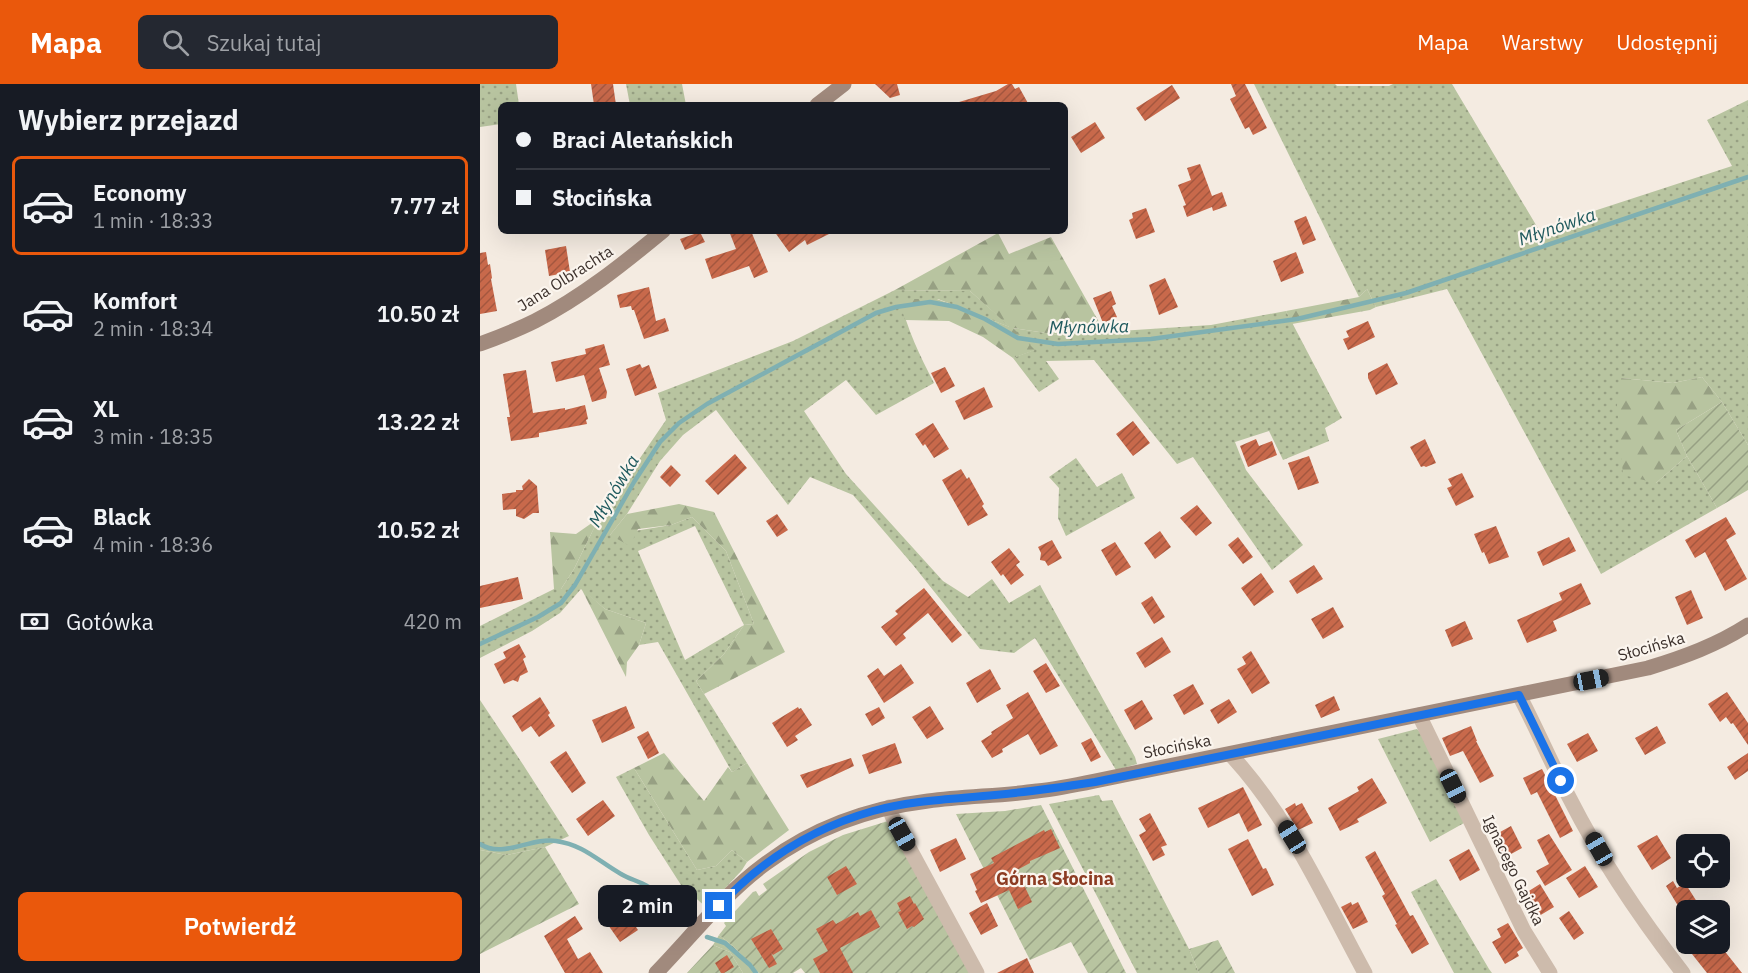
<!DOCTYPE html>
<html lang="pl">
<head>
<meta charset="utf-8">
<style>
  body { margin:0; font-family:"IBM Plex Sans",sans-serif; background:#242831; color:#f1f3f6; height:100vh; display:flex; flex-direction:column; font-size:22px; white-space:nowrap }
  * { box-sizing:border-box; margin:0 }
  p { font-size:20px; color:#9ea1a6 }
  .icon { flex:none; width:33px; height:33px; fill:none; stroke:currentColor; stroke-width:2; stroke-linecap:round; stroke-linejoin:round }
  .map { position:relative; flex:1; overflow:hidden }
  .drawer { display:flex; flex-direction:column; background:#171b24; width:480px }
  .drawer>* { flex:none }
  .banner { position:absolute; left:18px; top:18px; width:570px; height:132px; border-radius:9px; box-shadow:0 6px 24px #0002; display:grid; align-content:center; height:132px; padding:0 18px; background:#171b24 }
  .tools { position:absolute; left:1196px; top:750px; display:grid; gap:12px }
  .tools a { display:grid; place-items:center; width:54px; height:54px; border-radius:9px; background:#171b24; box-shadow:0 6px 24px #0002; font-size:30px }
  .end { position:absolute; width:27px; height:27px; margin:-14px; border:8px solid #1a73e8; background:#fff; box-shadow:0 0 0 3px #fff }
  .from { border-radius:50% }
  .bubble { position:absolute; height:42px; border-radius:9px; background:#171b24; box-shadow:0 6px 24px #0002; font-size:20px; font-weight:600; line-height:42px; text-align:center }
  .car { position:absolute; width:18px; height:36px; margin:-18px -9px; border-radius:8px; box-shadow:0 0 4px 2px #0007; background:linear-gradient(#222 24%,#8ab4d8 0 40%,#222 0 76%,#8ab4d8 0 86%,#222 0) }
  .banner b { display:flex; align-items:center; gap:21px; height:57px; font-size:22px }
  .banner b+b { border-top:2px solid #363941 }
  .banner i { width:15px; height:15px; background:#f1f3f6 }
  ul { padding:0; list-style:none }
  li { display:flex; align-items:center; gap:18px; height:99px; margin:0 12px 9px; padding:0 6px; border:3px solid transparent; border-radius:9px }
  li div { flex:1 }
  li b { display:block; font-size:22px }
  li em { font-style:normal; font-weight:600 }
  li.active { border-color:#ea580c }
  li>.icon { width:54px; height:54px; stroke-width:1.5 }
  h2 { padding:0 18px; font-size:27px; line-height:72px }
  .pay { display:flex; align-items:center; gap:15px; height:66px; padding:0 18px; font-size:22px }
  .pay p { margin-inline-start:auto }
  .primary-button { display:flex; gap:12px; margin-top:auto; padding:12px 18px }
  .primary-button a { flex:1; height:69px; border-radius:9px; background:#ea580c; color:#fff; font-size:24px; font-weight:600; line-height:69px; text-align:center }
  header { display:flex; align-items:center; gap:36px; box-sizing:border-box; height:84px; padding:0 30px; background:#ea580c; color:#fff }
  header strong { font-size:28px }
  nav { display:flex; gap:33px; margin-inline-start:auto; font-size:21px }
  .search { width:420px; height:54px; background:#242831; display:flex; align-items:center; gap:15px; box-sizing:border-box; padding:0 21px; border-radius:9px; color:#9ea1a6; font-size:22px }
  main { display:flex; flex:1; min-height:0 }
  .map>svg:first-child { display:block }
  .grass { fill:url(#grass-dots); fill-rule:evenodd }
  .forest { fill:url(#forest-firs) }
  .garden { fill:url(#garden-furrows) }
  .lines { fill:none; stroke-linecap:round; stroke-linejoin:round }
  .stream { stroke:#7fb0b2; stroke-width:4.5 }
  .building { fill:url(#building-hatch) }
  .street { stroke:#cdbbac; stroke-width:15 }
  .secondary { stroke:#a18a7d; stroke-width:15 }
  .route { stroke:#1a73e8; stroke-width:8 }
  .labels { text-anchor:middle; stroke-width:4.5; stroke-linejoin:round; paint-order:stroke }
  .street-label { font-size:16px; fill:#3b302b; stroke:#fbf5ee }
  .water-label { font-size:18px; font-style:italic; fill:#1f5a5e; stroke:#fbf5ee }
  .neighbourhood-label { font-size:18px; font-weight:bold; fill:#8c3b22; stroke:#fbf5ee }
</style>
</head>
<body>
<header>
<strong>Mapa</strong>
<div class="search"><svg class="icon" aria-label="search" viewBox="0 0 24 24"><circle cx="10" cy="10" r="6"/><path d="M15 15l6 6"/></svg>Szukaj tutaj</div>
<nav><a>Mapa</a><a>Warstwy</a><a>Udostępnij</a></nav>
</header>
<main>
<section class="drawer">
<h2>Wybierz przejazd</h2>
<ul>
<li class="active"><svg class="icon" aria-label="car" viewBox="0 0 24 24"><path d="M5 17H2v-5l4-1 3-4h7l3 4 3 1v5h-3M9 17h6M6 11h13"/><circle cx="7" cy="17" r="2"/><circle cx="17" cy="17" r="2"/></svg><div><b>Economy</b><p>1 min · 18:33</p></div><em>7.77 zł</em></li>
<li><svg class="icon" aria-label="car" viewBox="0 0 24 24"><path d="M5 17H2v-5l4-1 3-4h7l3 4 3 1v5h-3M9 17h6M6 11h13"/><circle cx="7" cy="17" r="2"/><circle cx="17" cy="17" r="2"/></svg><div><b>Komfort</b><p>2 min · 18:34</p></div><em>10.50 zł</em></li>
<li><svg class="icon" aria-label="car" viewBox="0 0 24 24"><path d="M5 17H2v-5l4-1 3-4h7l3 4 3 1v5h-3M9 17h6M6 11h13"/><circle cx="7" cy="17" r="2"/><circle cx="17" cy="17" r="2"/></svg><div><b>XL</b><p>3 min · 18:35</p></div><em>13.22 zł</em></li>
<li><svg class="icon" aria-label="car" viewBox="0 0 24 24"><path d="M5 17H2v-5l4-1 3-4h7l3 4 3 1v5h-3M9 17h6M6 11h13"/><circle cx="7" cy="17" r="2"/><circle cx="17" cy="17" r="2"/></svg><div><b>Black</b><p>4 min · 18:36</p></div><em>10.52 zł</em></li>
</ul>
<div class="pay"><svg class="icon" aria-label="cash" viewBox="0 0 24 24"><path d="M3 7h18v10H3z"/><circle cx="12" cy="12" r="2"/></svg>Gotówka<p>420 m</p></div>
<div class="primary-button"><a>Potwierdź</a></div>
</section>
<div class="map">
<svg width="1268" height="889" viewBox="0 0 1268 889">
  <defs>
    <pattern id="grass-dots" width="8" height="8" patternUnits="userSpaceOnUse" patternTransform="scale(1.5)"><rect width="8" height="8" fill="#b8c4a0"/><path d="M2 2h.1M6 6h.1" fill="none" stroke="#97a083" stroke-width="1.8" stroke-linecap="round"/></pattern>
    <pattern id="forest-firs" width="22" height="20" patternUnits="userSpaceOnUse" patternTransform="scale(1.5)"><rect width="22" height="20" fill="#b8c4a0"/><path d="M5 1l3.5 6h-7zM16 11l3.5 6h-7z" fill="#97a083"/></pattern>
    <pattern id="garden-furrows" width="10" height="10" patternUnits="userSpaceOnUse" patternTransform="scale(1.5)"><rect width="10" height="10" fill="#b8c4a0"/><path d="M-1 1l2-2M0 10L10 0M9 11l2-2" fill="none" stroke="#97a083"/></pattern>
    <pattern id="building-hatch" width="6" height="6" patternUnits="userSpaceOnUse" patternTransform="scale(1.5)"><rect width="6" height="6" fill="#c8694b"/><path d="M-1 1l2-2M0 6l6-6M5 7l2-2" fill="none" stroke="#a4573f"/></pattern>
  </defs>
  <rect width="100%" height="100%" fill="#f4ebe1"/>
  <!-- grass -->
  <path class="grass" d="M0 0H36L39 21H21V40L0 43Z
    M146 0H202L206 21H150Z
    M774 0H855L857 2H909L913 0H972L1059 146 1117 126 1252 82 1227 36 1268 16V361L1242 318 1222 293 1193 299 1141 294 1176 399 1207 372 1237 424 1121 490 967 205 896 223 887 205 879 213Z
    M415 206 490 207 532 244 579 251 731 241 806 227 862 334 845 344 849 357 803 376 789 347 755 358 766 386 823 461 792 486 713 373 697 380 614 276 566 277 579 295 559 308 533 274 554 266 532 244 458 215H420C427 245 440 272 454 299L396 331 366 296 324 327 366 390 463 497 488 513 512 495 529 519 560 501 655 673 657 680 636 686 555 554 534 569 500 565 433 481 373 411 330 393 308 421 236 326 203 351 180 377 147 430 130 451 191 441 212 433 246 467 274 540 264 541 244 570 216 597 267 679 252 688 178 558 159 561 166 539 125 525 101 505 80 529 52 547 0 574V542L74 505H81L94 485 119 434 186 336 178 309 313 257ZM215 442 264 541 205 576 158 467Z
    M596 374 617 403 642 389 655 414 586 452 578 434 579 404 569 393Z
    M0 616 42 679 89 752 65 763 27 771 0 766Z
    M937 645 941 649 984 739 950 758 898 655Z
    M154 684 217 786 236 782 252 766 267 778 262 786 227 824 201 801 169 751 136 693Z
    M619 711 622 717 632 716 709 865 719 889H657L569 720Z
    M956 795 1009 885 1012 889H974L931 808Z"/>
  <!-- forest -->
  <path class="forest" d="M518 149 529 170 571 153 624 247 579 251 533 244 555 266 533 274 503 253 469 237 425 236 419 215H457L530 243 490 207 415 206Z
    M887 205 896 223 890 226 812 240 806 227 879 213Z
    M1222 293 1242 318 1196 346 1207 372 1176 399 1143 391 1137 321 1141 294 1193 299Z
    M199 420 234 428 305 568 224 610 216 597 244 570 264 541 274 540 246 467 212 433 191 441 158 445 150 462 130 451 147 430Z
    M119 434 94 485 81 505H74L70 448 96 450Z
    M101 504 125 525 166 539 159 561 147 578 146 593Z
    M184 669 224 717 248 683 252 688 267 679 309 746 267 778 252 766 236 782 217 786 154 684Z
    M239 851 253 862 279 889H263L250 868 233 861Z"/>
  <!-- garden -->
  <path class="garden" d="M1242 318 1268 361V406L1237 424 1207 372 1196 346Z
    M561 721 646 889H608L591 858 550 876 476 730 525 727Z
    M408 737 490 889H325L321 884 313 889H279L253 862 239 851 246 842 244 839 273 808 276 807 279 812 287 806 283 800 329 768 363 751Z
    M65 763 99 820 0 870V766L27 771Z
    M738 856 755 889H719L709 865Z
    M233 861 250 868 263 889H207Z"/>
  <g class="lines">
    <!-- stream -->
    <path class="stream" d="M0 560 58 533 81 519 95 501 154 398 180 358 199 339 227 320 396 229 416 223 450 218 477 223 505 235 538 254 578 260 671 255 817 235 926 209 1268 93
      M0 760C23 775 51 753 76 757 104 761 118 777 141 790 149 795 159 797 167 802 181 810 196 827 209 838
      M227 853 245 859 270 881 276 889"/>
  </g>
  <!-- building -->
  <path class="building" d="M111 0H133L136 21H114Z
    M395 0H417L420 11 410 14Z
    M528 0H532L535 5 539 3 549 21H480L479 18 516 7Z
    M751 0H765L787 44 773 51 769 43 765 45 750 15 756 12Z
    M692 1 700 14 665 37 656 24Z
    M615 38 625 54 601 69 591 53Z
    M720 80 732 112 742 108 747 122 733 127 732 123 707 133 703 122 706 121 698 101 711 96 707 84Z
    M666 124 675 148 656 155 649 136 653 134 652 129Z
    M826 132 836 156 823 161 814 137Z
    M249 147H271L288 188 274 194 269 182 232 195 225 175 256 165Z
    M294 147H355L327 161 325 156 309 168Z
    M220 148 225 158 205 166 200 155Z
    M86 162 90 188 69 192 65 166Z
    M6 168 8 181 10 180 12 194 11 195 17 227 0 230V169Z
    M816 168 824 189 801 198 793 177Z
    M685 194 698 223 679 231 669 201Z
    M169 203 176 237 185 234 189 247 164 255 154 226H152L151 222 140 224 137 211Z
    M631 207 636 220 632 222 637 233 623 239 613 214Z
    M888 237 895 253 868 266 863 255 869 253 866 247Z
    M124 260 130 281 119 284 127 308 126 314 112 318 104 291 76 298 71 278 106 270 105 265Z
    M907 279 918 300 896 311 888 294V289Z
    M160 280 162 284 169 281 177 304 155 312 146 285Z
    M465 283 475 302 461 309 451 289Z
    M46 286 53 329 85 324V326L105 321 108 335 106 336 107 340 59 349V353L31 357 27 333H30L23 290Z
    M504 303 513 323 484 336 475 317Z
    M653 337 670 359 653 372 636 350Z
    M453 339 469 365 454 374 445 360 443 362 435 350Z
    M776 355 779 362 792 357 797 371 768 383 760 362Z
    M945 355 956 379 946 383 944 382 941 383 930 363Z
    M255 370 267 384 238 411 225 397Z
    M829 372 839 399 818 406 808 379Z
    M191 381 201 391 190 403 180 393Z
    M481 385 487 395 489 393 504 420 502 422 508 431 488 442 462 396Z
    M982 389 994 413 976 422 967 404 972 402 968 395Z
    M49 395 57 402 59 429H53L44 435 36 432V425L23 426 22 410 36 408V406H43L42 402Z
    M717 421 732 439 716 452 700 434Z
    M297 430 308 446 297 453 286 437Z
    M1246 433 1256 450 1246 456 1267 495 1245 507 1225 468 1215 474 1205 456Z
    M1016 442 1029 473 1009 480 1004 468 1002 469 994 450Z
    M680 447 691 463 675 475 664 459Z
    M758 453 773 473 763 480 748 461Z
    M1089 453 1096 467 1063 482 1057 468Z
    M572 456 582 474 568 482 565 477 560 476 561 469 558 463Z
    M635 458 651 483 636 492 621 466Z
    M529 464 540 478 536 481 544 491 531 501 523 490 521 492 511 478Z
    M834 481 843 495 817 510 809 497Z
    M781 489 794 508 774 522 761 504Z
    M38 493 43 515 0 524V502Z
    M1101 499 1111 520 1073 537 1077 547 1047 559 1037 536 1082 516 1079 509Z
    M444 504 482 551 472 559 448 529 423 550 426 554 416 562 401 543 418 530 415 527Z
    M1211 506 1223 534 1207 541 1195 513Z
    M672 512 685 533 674 540 661 519Z
    M853 523 864 543 843 555 831 535Z
    M985 537 993 555 972 563 965 546Z
    M682 553 691 568 665 584 656 569Z
    M39 560 46 573 43 575 48 588 40 592 38 598 33 596 24 600 14 580 26 574 23 568Z
    M771 567 790 599 772 610 757 585 766 580 762 573Z
    M566 579 580 602 566 609 553 587Z
    M421 580 434 599 404 619 387 592 398 584 404 592Z
    M510 585 521 605 497 619 486 599Z
    M713 600 724 620 704 631 693 611Z
    M548 608 578 662 560 671 548 650 522 665 523 668 512 674 501 657 512 650 511 648 533 634 526 621Z
    M1247 608 1268 639V661L1253 639 1251 640 1246 633 1240 638 1228 620Z
    M854 612 860 626 841 634 835 621Z
    M60 613 70 629 68 631 75 642 59 653 51 642 42 648 32 632Z
    M749 615 757 628 738 640 730 626Z
    M662 616 673 635 655 646 644 626Z
    M146 622 155 644 122 659 112 636Z
    M450 622 464 645 447 655 432 633Z
    M318 623 319 625 321 624 332 641 315 652 318 656 307 663 292 639Z
    M399 623 405 634 392 642 385 630Z
    M991 642 997 657H996L1014 692 1000 699 983 667 970 672 962 654Z
    M1177 642 1186 659 1165 671 1155 654Z
    M168 647 179 669 168 675 157 653Z
    M1108 649 1118 667 1097 678 1087 660Z
    M611 654 621 673 611 678 601 659Z
    M415 659 422 679 389 690 382 671Z
    M86 667 106 699 92 709 70 678Z
    M1268 669V687L1255 696 1247 683Z
    M371 674 374 682 327 704 320 691Z
    M1062 685 1093 747 1080 754 1057 708 1051 711 1043 694Z
    M892 694 907 719 877 735 879 738 860 747 848 724 879 707 877 703Z
    M763 703 782 741 768 748 759 729 728 744 718 724Z
    M123 716 135 732 108 752 96 735Z
    M815 719 816 722 822 719 833 739 818 746 805 725Z
    M670 729 687 761 681 763 685 771 673 777 659 751 666 747 659 735Z
    M1031 742 1042 764 1022 775 1011 753Z
    M571 745 580 764 550 777V779L537 786 552 818 538 825 529 806 501 819 495 807 497 806 490 790 514 779 511 774 564 746 565 748Z
    M1069 750 1092 786 1065 802 1056 787 1069 780 1057 756Z
    M1177 751 1191 774 1172 786 1157 762Z
    M476 754 486 775 460 788 450 766Z
    M768 755 783 785 786 784 794 801 772 812 748 765Z
    M989 765 1000 786 980 797 969 776Z
    M895 767 930 832 933 831 949 860 932 870 915 841 917 840 902 812 905 810 885 773Z
    M366 782 377 800 357 811 347 793Z
    M1105 782 1118 803 1099 814 1086 794Z
    M1193 797 1197 804 1205 799 1219 821 1209 826H1206V828L1203 830 1186 802Z
    M1060 800 1074 823 1054 835 1042 814 1045 811 1044 810Z
    M430 812 434 820 435 819 444 835 434 843 432 842 427 845 418 828 421 827 417 819Z
    M871 818 872 821 878 818 888 838 873 845 861 823Z
    M507 819 518 842 501 851 489 829Z
    M391 826 400 843 360 864 373 889H340L333 875 348 867 336 845 353 836 356 840 378 828 380 832Z
    M1089 827 1104 849 1094 856 1079 834Z
    M147 829 158 846 140 858 126 838 137 830 140 834Z
    M95 832 103 845 87 855 98 875 110 868 123 889H85L64 852Z
    M1028 839 1043 864 1037 868 1039 872 1025 880 1012 858 1021 853 1017 845Z
    M291 845 303 865 293 871 291 869 297 880 289 884 271 855Z
    M1226 860H1239L1262 889H1227L1212 870Z
    M247 871 254 883 244 889H241L235 879Z
    M547 874 554 889H517Z"/>
  <g class="lines">
    <!-- street -->
    <path class="street" d="M1039 611C1057 645 1072 681 1090 715 1121 776 1161 835 1203 889
      M939 631 1044 847 1070 889
      M750 670C809 733 844 814 885 889
      M409 723 412 732 497 889"/>
    <!-- secondary -->
    <path class="secondary" d="M337 21 364 0
      M0 260C19 253 37 246 55 237 102 213 143 180 183 147
      M176 889C212 852 244 810 285 780 333 744 390 724 448 717 484 712 521 712 557 707 576 705 596 701 615 697L1168 584C1204 573 1237 561 1268 541"/>
  </g>
  <g class="lines">
    <!-- route -->
    <path class="route" d="M239 822C281 777 333 744 393 727 433 716 474 715 515 711 549 708 582 703 615 698L1039 611 1081 697"/>
  </g>
  <g class="labels">
    <!-- street labels -->
    <g class="street-label">
      <text transform="translate(85 194) rotate(-32)" y="6">Jana Olbrachta</text>
      <text transform="translate(1171 562) rotate(-16)" y="6">Słocińska</text>
      <text transform="translate(697 662) rotate(-11)" y="6">Słocińska</text>
      <text transform="translate(1034 786) rotate(64)" y="6">Ignacego Gajdka</text>
    </g>
    <!-- water labels -->
    <g class="water-label">
      <text transform="translate(1077 143) rotate(-19)" y="6">Młynówka</text>
      <text transform="translate(609 243) rotate(-1)" y="6">Młynówka</text>
      <text transform="translate(134 407) rotate(-59)" y="6">Młynówka</text>
    </g>
    <!-- neighbourhood labels -->
    <g class="neighbourhood-label">
      <text x="575" y="801">Górna Słocina</text>
    </g>
  </g>
</svg>
<div class="tools">
<a><svg class="icon" aria-label="locate" viewBox="0 0 24 24"><circle cx="12" cy="12" r="6"/><path d="M12 2v4M12 18v4M2 12h4M18 12h4"/></svg></a>
<a><svg class="icon" aria-label="layers" viewBox="0 0 24 24"><path d="M12 4l9 5-9 5-9-5zM3 14l9 5 9-5"/></svg></a>
</div>
<i class="end from" style="left:1081px;top:697px"></i>
<i class="end" style="left:239px;top:822px"></i>
<div class="bubble" style="left:118px;top:801px;width:99px">2 min</div>
<i class="car" style="left:1111px;top:596px;rotate:79deg"></i>
<i class="car" style="left:973px;top:702px;rotate:154deg"></i>
<i class="car" style="left:422px;top:750px;rotate:151deg"></i>
<i class="car" style="left:812px;top:753px;rotate:328deg"></i>
<i class="car" style="left:1119px;top:765px;rotate:330deg"></i>
<div class="banner">
<b><i class="from"></i>Braci Aletańskich</b>
<b><i></i>Słocińska</b>
</div>
</div>
</main>
</body>
</html>
